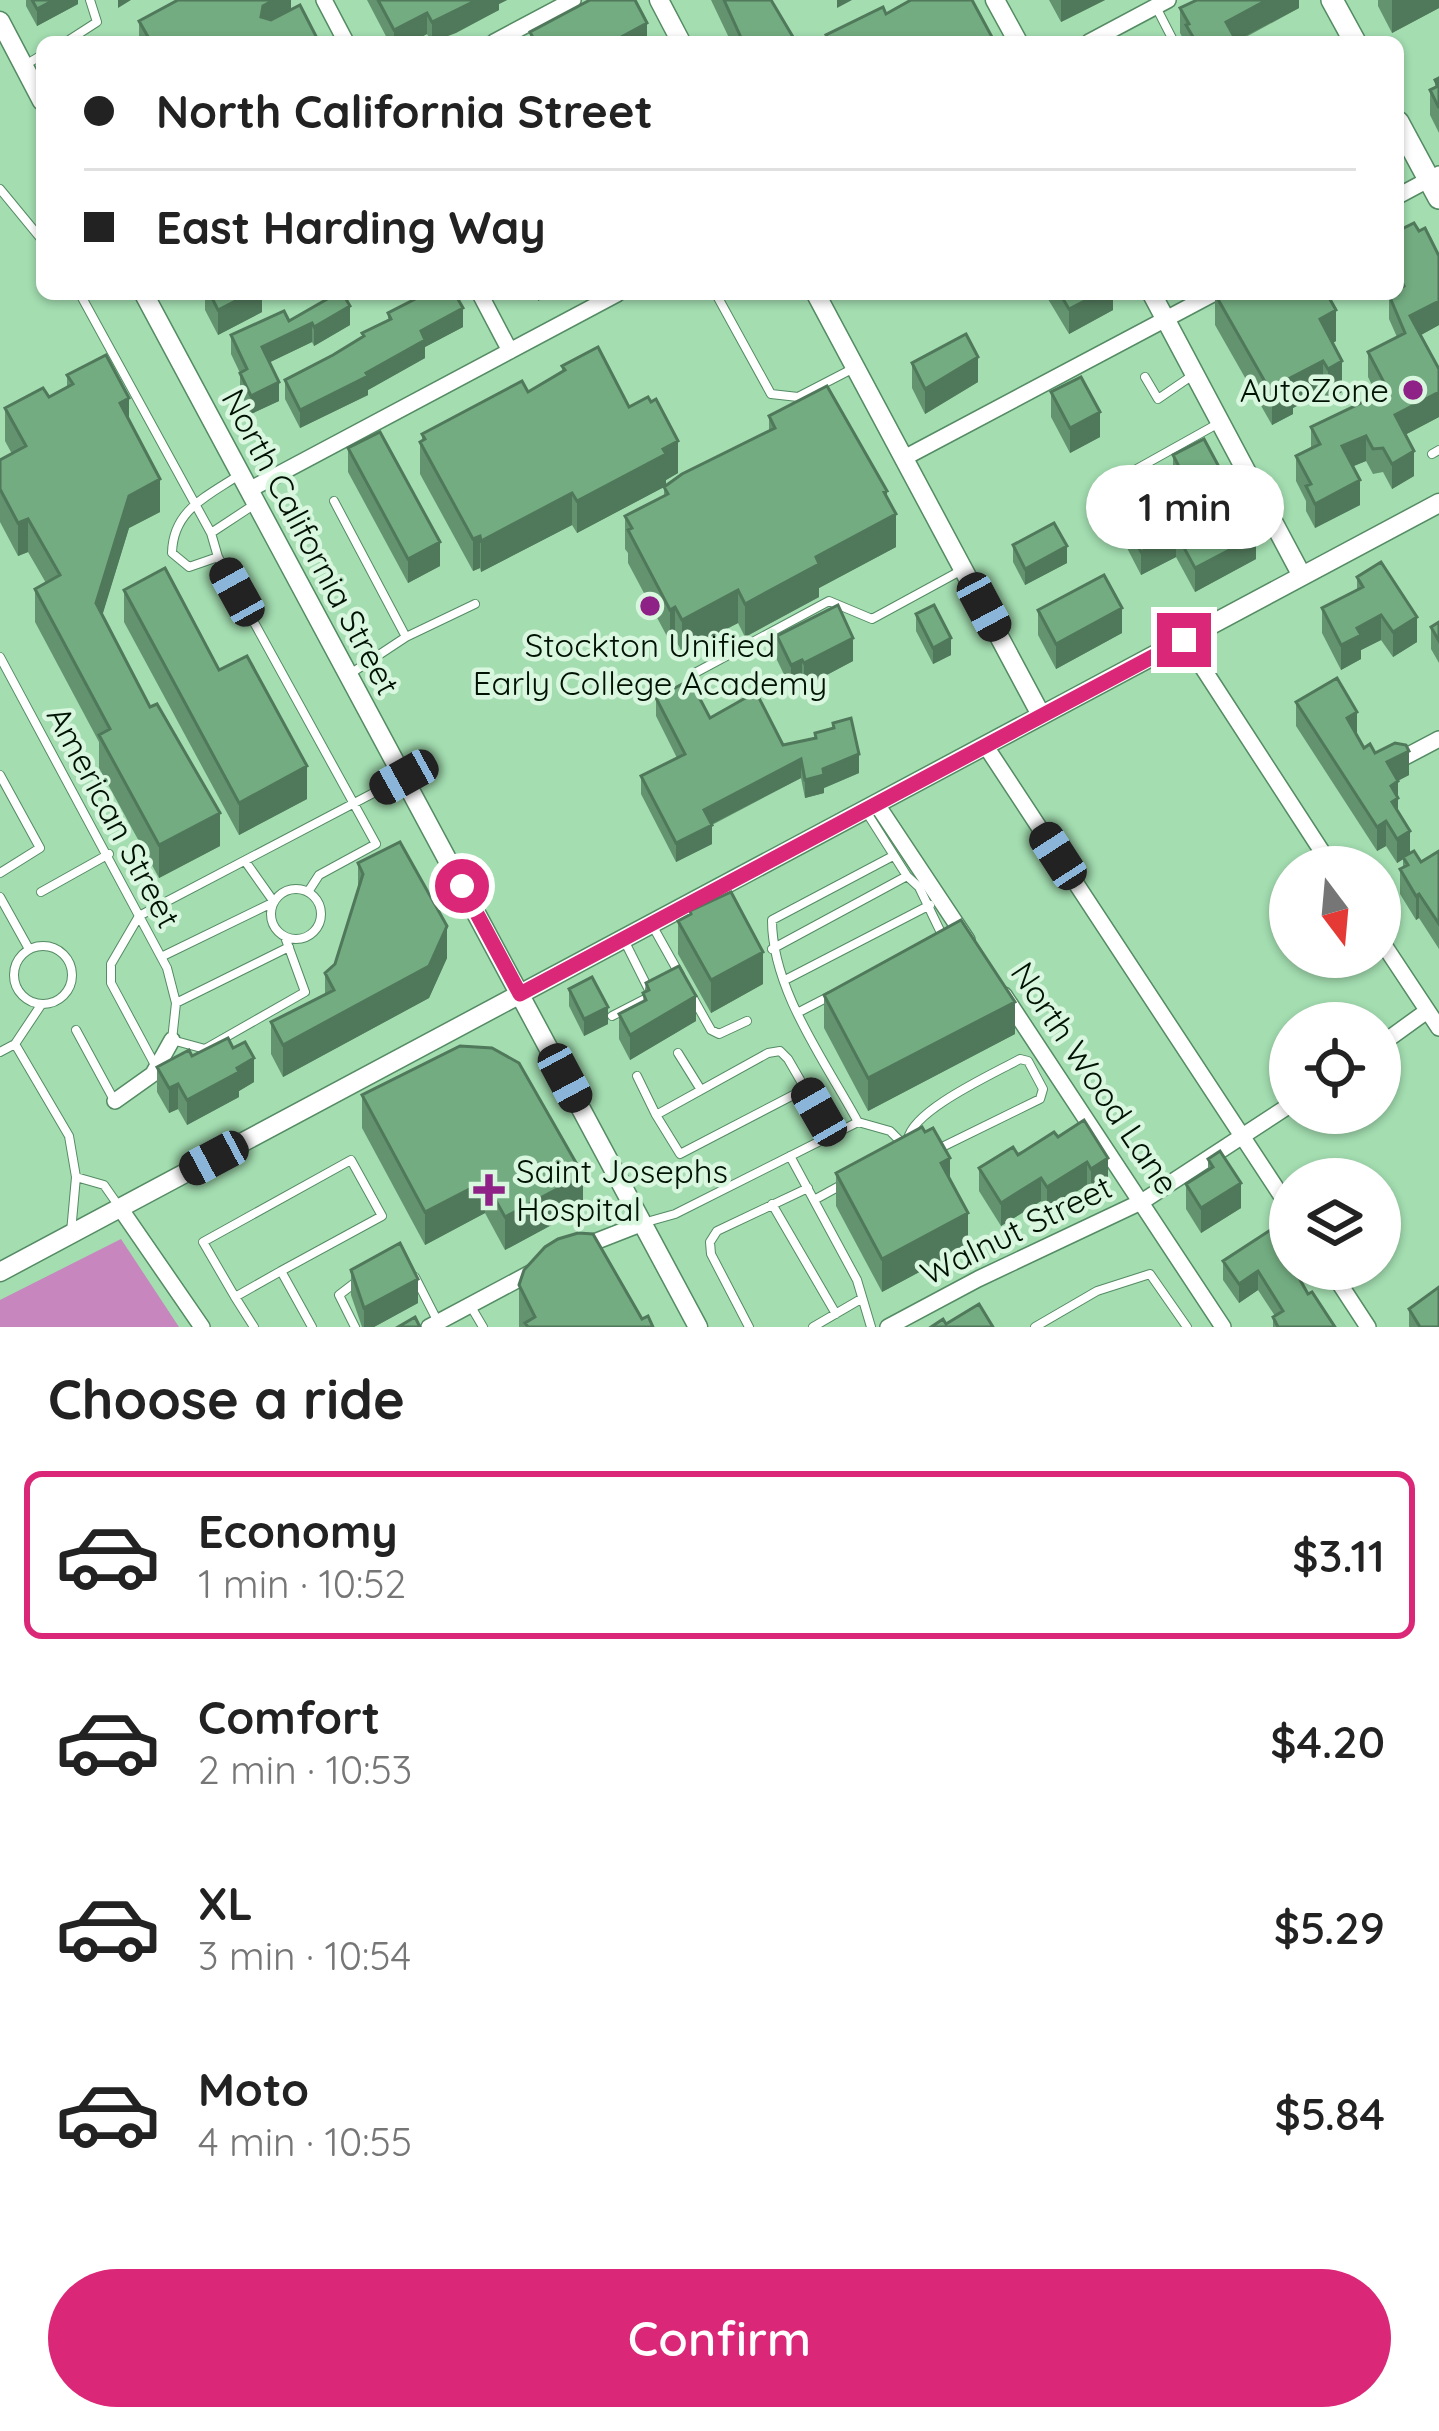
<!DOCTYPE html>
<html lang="en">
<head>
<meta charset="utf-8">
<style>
  body { margin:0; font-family:Quicksand,sans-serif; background:#f2f2f2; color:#222; height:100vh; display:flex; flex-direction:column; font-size:45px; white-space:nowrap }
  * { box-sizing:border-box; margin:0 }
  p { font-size:39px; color:#767676 }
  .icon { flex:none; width:66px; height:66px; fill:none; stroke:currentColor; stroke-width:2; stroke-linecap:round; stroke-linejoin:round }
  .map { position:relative; height:1327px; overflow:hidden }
  .side { display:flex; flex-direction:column; background:#fff; flex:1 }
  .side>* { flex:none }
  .top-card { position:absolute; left:36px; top:36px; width:1368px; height:264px; border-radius:18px; box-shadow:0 3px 9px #0004; display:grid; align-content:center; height:264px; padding:0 48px; background:#fff }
  .needle { width:78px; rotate:164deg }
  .controls { position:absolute; left:1269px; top:846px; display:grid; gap:24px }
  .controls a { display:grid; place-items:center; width:132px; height:132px; border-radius:50%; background:#fff; box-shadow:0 3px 9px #0004; font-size:60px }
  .end { position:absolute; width:54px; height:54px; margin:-27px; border:15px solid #db2777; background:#fff; box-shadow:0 0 0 6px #fff }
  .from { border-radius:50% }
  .bubble { position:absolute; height:84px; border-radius:42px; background:#fff; box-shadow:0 3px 9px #0004; font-size:39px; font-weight:600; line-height:84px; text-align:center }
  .car { position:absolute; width:36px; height:72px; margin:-36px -18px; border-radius:15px; box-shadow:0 0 9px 3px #0007; background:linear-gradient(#222 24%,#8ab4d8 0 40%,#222 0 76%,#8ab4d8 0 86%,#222 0) }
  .top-card b { display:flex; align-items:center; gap:42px; height:114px; font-size:45px }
  .top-card b+b { border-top:3px solid #e0e0e0 }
  .top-card i { width:30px; height:30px; background:#222 }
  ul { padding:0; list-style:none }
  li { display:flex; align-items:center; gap:36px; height:168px; margin:0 24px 18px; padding:0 24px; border:6px solid transparent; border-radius:18px }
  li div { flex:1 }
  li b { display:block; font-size:45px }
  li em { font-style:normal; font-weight:600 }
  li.on { border-color:#db2777 }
  li>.icon { width:108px; height:108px; stroke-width:1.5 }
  h2 { padding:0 48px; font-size:54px; line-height:144px }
  .button { display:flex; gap:24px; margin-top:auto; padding:24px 48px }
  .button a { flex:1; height:138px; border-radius:72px; background:#db2777; color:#fff; font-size:48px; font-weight:600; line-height:138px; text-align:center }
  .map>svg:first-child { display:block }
  .green { fill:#c786be }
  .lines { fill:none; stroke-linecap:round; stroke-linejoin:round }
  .service-casing { stroke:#548b63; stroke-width:10 }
  .minor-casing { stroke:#548b63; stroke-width:18 }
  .tertiary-casing { stroke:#548b63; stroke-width:21 }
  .secondary-casing { stroke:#548b63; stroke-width:24 }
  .service { stroke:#fff; stroke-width:8 }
  .minor { stroke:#fff; stroke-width:15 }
  .tertiary { stroke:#fff; stroke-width:18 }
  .secondary { stroke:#fff; stroke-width:21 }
  .wall { fill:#63946f }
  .shaded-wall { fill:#50785a }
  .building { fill:#73ac81; stroke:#50785a; stroke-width:3 }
  .route { stroke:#db2777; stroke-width:15 }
  .poi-dot { fill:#8e2286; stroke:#d9f6df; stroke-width:4.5 }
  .labels { text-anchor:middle; stroke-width:9; stroke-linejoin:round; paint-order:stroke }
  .poi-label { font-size:33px; fill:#001204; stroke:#d9f6df; text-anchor:end }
  .street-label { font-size:33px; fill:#001204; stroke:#d9f6df }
</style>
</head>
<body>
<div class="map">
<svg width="1439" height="1327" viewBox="0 0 1439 1327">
  <rect width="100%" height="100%" fill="#a3ddb0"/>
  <!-- green -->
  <path class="green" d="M121 1239 179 1327H0V1300Z"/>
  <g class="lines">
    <!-- service casing -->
    <g class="service-casing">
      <path id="service" d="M1156 7 1174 42
        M66 42 97 22 90 0
        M25 65 42 55
        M0 189 42 240
        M80 294 211 533 218 557 376 844 319 875 308 892
        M716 294 771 394 798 397 854 368
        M1145 377 1158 399 1193 375
        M1432 454 1439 450
        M1108 485 1219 423
        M334 501 406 637 350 674
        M211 533 255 504
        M218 557 189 567 172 553C173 510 206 497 239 475
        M406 637 475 604
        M0 657 167 968 176 1003 172 1040 205 1049 305 992 285 937
        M693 674 829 601 872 619 962 570
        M0 775 40 848 0 873
        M867 813 907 876 919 887 943 937
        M893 856 772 920C772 990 825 1061 858 1122L890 1131 904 1145
        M271 914a25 25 0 1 1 50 0a25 25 0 1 1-50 0Z
        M41 892 109 854
        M0 897 29 949
        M652 925 680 975
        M14 975a29 29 0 1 1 58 0a29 29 0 1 1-58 0Z
        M772 949 907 876
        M161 957 274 902 245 861
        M785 980 930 905
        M693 998 711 1030 719 1034 747 1021
        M176 1003 289 947
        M799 1012 830 996
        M612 1016 647 998 650 992 624 940
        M76 1030 114 1100
        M15 1044 41 1005
        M0 1052 15 1044 69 1136 76 1177 71 1232
        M678 1053 701 1090
        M155 1065 111 983V964L139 916 402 778
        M637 1076 656 1115
        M805 1089 680 1154 656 1115 768 1053 780 1051 788 1059 832 1135
        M908 1139C913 1110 993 1074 1020 1059L1028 1061 1043 1089 1040 1099 936 1150
        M790 1156 857 1280 871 1327
        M76 1177 104 1185 118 1205
        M814 1200 845 1183
        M772 1204 836 1314
        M643 1223 675 1214 858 1122
        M415 1277 438 1322
        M235 1297 203 1242 351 1160 382 1216 281 1271
        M470 1305 483 1327
        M254 1327 235 1297 281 1271 312 1327
        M355 1327 339 1295 356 1282
        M749 1327 711 1254 710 1242 717 1231 808 1188
        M813 1327 861 1299
        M1035 1327 1097 1291 1150 1274 1187 1327"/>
    </g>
    <!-- minor casing -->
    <g class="minor-casing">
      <path id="minor" d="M324 0 346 42
        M494 42 573 0
        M1089 42 1168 0
        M1398 196 1439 174
        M480 294 510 351
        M904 458 1213 294
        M249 490 617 294
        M1184 639 1332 867
        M985 745 1290 1209
        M1403 758 1439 739
        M876 803 967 940
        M1380 939 1439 1028
        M1004 995 1223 1327
        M1380 1045 1427 1011
        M115 1101 153 1074 172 1040
        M120 1208 202 1327
        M579 1248 643 1223
        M1330 1269 1368 1327
        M429 1327 536 1270
        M888 1327 978 1279 1143 1201 1290 1105"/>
    </g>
    <!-- tertiary casing -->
    <g class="tertiary-casing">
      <path id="tertiary" d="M659 0 681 42
        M995 0 1018 42
        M0 21 42 101
        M144 294 698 1327
        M816 294 1041 715
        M1152 294 1302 576
        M0 1272 1439 503"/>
    </g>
    <!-- secondary casing -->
    <g class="secondary-casing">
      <path id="secondary" d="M1332 0 1355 42
        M1398 122 1439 198"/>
    </g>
    <!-- service -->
    <use href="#service" class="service"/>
    <!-- minor -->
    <use href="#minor" class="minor"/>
    <!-- tertiary -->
    <use href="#tertiary" class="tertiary"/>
    <!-- secondary -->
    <use href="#secondary" class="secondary"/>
  </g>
  <!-- wall -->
  <path class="wall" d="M26 0H78V4L37 26 26 6Z
    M291 0V10L319 42H139V21Z
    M367 0H507L499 4V10L434 42H431L427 34 412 42H389Z
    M711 0H771L796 42H731Z
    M1049 0H1105L1061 22Z
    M1299 0V8L1237 42H1185L1180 33V8Z
    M1378 0H1439V8L1392 33 1378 6Z
    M1439 78V133L1430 115V90L1435 87V80Z
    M1398 231H1419L1439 256V325L1421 335 1439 369V417L1405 435 1414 476 1392 489 1383 472 1373 474 1366 461 1353 466 1360 505 1315 528 1306 511V501L1296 481V456L1311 448V427L1377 395 1368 377V352L1397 337 1389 319V295L1398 294Z
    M205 294H262V312L218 335 205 310Z
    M408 294H455L463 327 425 347V358L368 390V395L300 428 285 399V380L333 355 362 337V333L388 320V313L411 301Z
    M1045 294H1113V310L1069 334Z
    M1215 294 1336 341 1333 343 1342 392 1328 400 1323 392 1293 408V414L1272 425 1215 325Z
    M289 321 350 325 314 346 312 342 270 362 279 401 251 414 240 392V373L231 354V335Z
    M912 363 978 382 925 414 912 388Z
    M562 366 629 407 678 473 666 480V485L769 432V416L887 498 896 547 819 588V597L745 637 738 623 682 652 675 639 670 642 628 563V553L625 549V516L664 496V487L577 533 572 525 481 572 480 568 473 571 420 474V442L422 441V434L528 392 562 372Z
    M67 375 129 420 160 512 129 528 102 615 220 846 159 878 99 768V742L35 622V589L46 583 28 552 18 556 0 522V460L12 454 5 441V408L49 397 67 388Z
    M1051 392 1100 437 1070 453 1051 417Z
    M348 448 440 566 408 583 348 472Z
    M1173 455 1256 559 1195 592 1176 557 1141 575 1127 548V525L1181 495 1173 479Z
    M1013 545 1067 563 1025 585 1013 562Z
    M1357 577 1417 642 1393 657 1381 640 1361 650V659L1341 670 1322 633V608L1357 590Z
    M124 590 219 670 307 799 239 835 124 622Z
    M1038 610 1122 633 1056 669 1038 635Z
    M916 614 951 655 933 664 916 631Z
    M1439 622V663L1431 649V627Z
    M777 636 853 661 804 687 802 683 791 689 777 660Z
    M656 698 783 745 859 773 824 788V793L805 798 801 778 712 825V844L676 862 641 794V776L677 758 656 716Z
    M1296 702 1357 735 1364 748 1375 753 1409 775 1398 781V812L1410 853 1421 862 1439 851V949L1419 918 1416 920 1400 894V869L1403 868V859L1397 863 1386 846 1377 851 1296 726Z
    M358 863 447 958 429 998 283 1077 271 1054V1022L325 995V973L335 964 358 890Z
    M690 911 763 984 711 1013 678 954V921L690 914Z
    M646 983 696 1021 630 1060 619 1039V1014L643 1001Z
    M569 989 608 1024 584 1036 569 1006Z
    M824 995 1015 1034 868 1111 824 1028Z
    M192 1056 254 1082 239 1091V1097L187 1125 178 1109 169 1113 157 1092V1067Z
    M362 1095 583 1208 505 1250 485 1213 425 1245 362 1128Z
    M1058 1137 1108 1181 1091 1192 1087 1185 1047 1210 1041 1201 1001 1226 979 1191V1168Z
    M1208 1159 1241 1208 1201 1233 1186 1209V1184L1208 1170Z
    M836 1173 950 1178 968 1246 882 1292 836 1206Z
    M1272 1229 1308 1294 1335 1327H1273V1317L1275 1316 1258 1290 1239 1303 1223 1280V1261Z
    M351 1270 418 1303 374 1327H362L351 1295Z
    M519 1285 642 1319 653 1327H519Z
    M1409 1309 1439 1327H1409Z"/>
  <!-- shaded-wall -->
  <path class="shaded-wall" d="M54 0H78V4L37 26V9Z
    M118 0H131L118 8Z
    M274 0H291V21L263 35 261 17 263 6Z
    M477 0H507L499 4V10L456 33 432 42V22Z
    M837 0H852L837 8Z
    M1061 0H1105L1061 22Z
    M1267 0H1299V8L1234 42 1226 22Z
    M1392 0H1439V8L1392 33Z
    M427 13V34L412 42H394V30Z
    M647 23V41L612 42Z
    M249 294H262V312L218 335V310Z
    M538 294H551L538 301Z
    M1098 294H1113V310L1069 334V309Z
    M1439 301V325L1410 341V316Z
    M350 306V325L314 346V327Z
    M463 308V327L425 347V358L368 390V395L300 428V410L366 373 421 331Z
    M1336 310V341L1320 350V319Z
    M312 323V342L262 366V347Z
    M978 357V382L925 414V389Z
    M1323 361V392L1293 408V414L1272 425V394L1290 378Z
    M1342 361V392L1328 400V369Z
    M279 382V401L251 414V396Z
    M1439 392V417L1395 440V415Z
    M129 398V431L120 403Z
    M1100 412V437L1070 453V428Z
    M1366 436V461L1342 471V446Z
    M678 441V473L666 480V486L577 533V501Z
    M1414 451V476L1392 489V464Z
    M160 479V512L129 528 96 636V603L129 496Z
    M1360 480V505L1315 528V504Z
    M887 491V519L896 514V547L819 588V597L745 637V604L816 557Z
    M572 493V525L481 572V541Z
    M28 519V552L18 556V523Z
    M1176 533V557L1141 575V552Z
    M480 536V568L473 571V539Z
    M1256 536V559L1195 592V568Z
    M440 542V566L408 583V559Z
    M1067 546V563L1025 585V569Z
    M738 590V623L682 652V620Z
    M675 607V639L670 642V610Z
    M1122 608V633L1056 669V644Z
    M1381 615V640L1361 650V659L1341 670V645L1357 628Z
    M1417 617V642L1393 657V632Z
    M853 638V661L804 687V663Z
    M951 638V655L933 664V648Z
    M802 660V683L791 689V665Z
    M1357 712V736L1347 718Z
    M1409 751V775L1387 786V762Z
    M859 754V773L824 788V793L805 798V780L823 769Z
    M801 759V778L704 828V810Z
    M307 766V799L239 835V803Z
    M1398 781V822L1392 826 1391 786Z
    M220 813V846L159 878V845Z
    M1386 821V846L1377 851V827Z
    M712 825V844L676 862V843Z
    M1410 831V855L1397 863V839Z
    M1419 894V918L1416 920V896Z
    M447 926V958L429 998 283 1077V1045Z
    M763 952V984L711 1013V980Z
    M696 996V1021L630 1060V1035Z
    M1015 1002V1034L868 1111V1078Z
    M608 1007V1024L584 1036V1019Z
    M254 1058V1082L239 1091V1097L187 1125V1100Z
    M178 1084V1109L169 1113V1088Z
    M950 1158V1191L941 1163Z
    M1108 1158V1181L1091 1192V1169Z
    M1087 1162V1185L1047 1210V1187Z
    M583 1175V1208L505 1250V1217Z
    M1041 1178V1201L1001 1226V1203Z
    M485 1181V1213L425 1245V1212Z
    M1241 1183V1208L1201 1233V1208Z
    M968 1213V1246L882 1292V1259Z
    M1258 1271V1290L1239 1303V1284Z
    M418 1279V1303L374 1327H364V1308Z"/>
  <!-- building -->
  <path class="building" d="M32 0H54L37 9Z
    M178 0H274L263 6 261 17 271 20 300 5 319 42H151L139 21Z
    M378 0H477L432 22 427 13 394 30Z
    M590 0H635L647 23 612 42H535L530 32Z
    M724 0H771L796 42H743Z
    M911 0H972L992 37 982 42H830L826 35 883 7 886 14Z
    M1197 0H1267L1226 22 1237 42H1196L1186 25 1189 24 1180 8Z
    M1439 78V108L1430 90 1438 86 1435 80Z
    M1414 223 1419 231 1425 228 1439 256V301L1410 316 1439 369V392L1395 415 1414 451 1392 464 1383 448 1373 449 1366 436 1342 446 1360 480 1315 504 1306 486 1311 484 1296 456 1320 444 1311 427 1388 390 1368 352 1405 333 1389 295 1398 294V290L1404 286 1398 275V231Z
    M210 294H249L218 310Z
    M336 294H343L350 306 314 327 312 323 262 347 279 382 251 396 240 373 247 369 231 335 284 311 289 321Z
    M418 294H455L463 308 421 331 425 340 366 373 368 376 300 410 285 380 333 355 364 336 362 333 391 319 388 313 419 297Z
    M1060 294H1098L1069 309Z
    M1215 294H1327L1336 310 1320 319 1342 361 1328 369 1323 361 1290 378 1293 383 1272 394Z
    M966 334 978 357 925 389 912 363Z
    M598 347 629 407 648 397 651 402 656 399 678 441 663 449 666 454 577 501 572 493 481 541 480 536 473 539 420 442 425 439 422 434 522 381 528 392 565 370 562 366Z
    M106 355 129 398 120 403 160 479 129 496 96 603 150 707 157 704 220 813 159 845 99 735 110 729 35 589 60 575 28 519 18 523 0 489V460L26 446 5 408 43 388 49 397 73 384 67 375Z
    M1081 377 1100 412 1070 428 1051 392Z
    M827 386 887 491 884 492 896 514 816 557 819 564 745 604 738 590 682 620 675 607 670 610 628 530 632 528 625 516 668 494 664 487 682 474 775 428 769 416Z
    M380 432 440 542 408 559 348 448Z
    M1204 439 1256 536 1195 568 1176 533 1141 552 1127 525 1191 490 1173 455Z
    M1054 523 1067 546 1025 569 1013 545Z
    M1381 562 1417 617 1393 632 1381 615 1357 628 1361 635 1341 645 1322 608 1363 587 1357 577Z
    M165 568 219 670 247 656 307 766 239 803 124 590Z
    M1104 575 1122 608 1056 644 1038 610Z
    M838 605 853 638 804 663 802 660 791 665 777 636Z
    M934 605 951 638 933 648 916 614Z
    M1439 622V641L1431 627Z
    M1337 678 1357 712 1347 718 1364 748 1370 744 1375 753 1395 743 1406 745 1409 751 1387 762 1398 781 1391 786 1398 798 1392 802 1410 831 1397 839 1386 821 1377 827 1296 702Z
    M690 680 710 718 756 692 783 745 816 738 815 733 834 728 833 723 851 718 859 754 823 769 824 775 805 780 801 759 704 810 712 825 676 843 641 776 685 754 656 698Z
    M400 842 447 926 429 966 283 1045 271 1022 334 990 325 973 335 964 363 874 358 863Z
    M1414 851 1421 862 1439 851V924L1419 894 1416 896 1400 869 1408 865 1403 857Z
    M731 892 763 952 711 980 678 921 691 914 690 911Z
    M961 920 1015 1002 868 1078 824 995Z
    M679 966 696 996 630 1035 619 1014 646 1000 643 993 649 990 646 983Z
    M592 977 608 1007 584 1019 569 989Z
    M228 1038 233 1048 245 1042 254 1058 237 1068 239 1072 187 1100 178 1084 169 1088 157 1067 189 1050 192 1056Z
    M460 1046 492 1048 519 1063 583 1175 505 1217 485 1181 425 1212 362 1095Z
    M1084 1120 1108 1158 1091 1169 1087 1162 1047 1187 1041 1178 1001 1203 979 1168 1013 1147 1018 1155 1054 1132 1058 1137Z
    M922 1127 925 1132 933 1128 950 1158 941 1163 968 1213 882 1259 836 1173Z
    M1220 1151 1241 1183 1201 1208 1186 1184 1213 1167 1208 1159Z
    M1272 1229 1290 1262V1269H1294L1308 1294 1312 1292 1335 1327H1278L1273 1317 1283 1311 1258 1271 1239 1284 1223 1261Z
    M578 1233 593 1234 642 1319 648 1316 653 1327H528L525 1323 535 1317 519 1285 524 1270 545 1247 558 1239Z
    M400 1243 418 1279 364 1308 351 1270Z
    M1439 1287V1327H1420L1409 1309Z
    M979 1304 993 1327H931L943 1319 946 1324Z
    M415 1317 420 1327H398Z"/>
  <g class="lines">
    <!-- route -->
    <path class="route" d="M462 886 520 994 1184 640"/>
  </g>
  <!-- markers -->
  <g class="poi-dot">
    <circle cx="1413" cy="390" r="12"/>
    <circle cx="650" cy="606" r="12"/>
    <path d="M483 1172h12v12h12v12h-12v12h-12v-12h-12v-12h12z"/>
  </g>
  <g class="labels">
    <!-- poi labels -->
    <g class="poi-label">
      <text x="1389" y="402">AutoZone</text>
      <text x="650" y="657" text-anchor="middle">Stockton Unified<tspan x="650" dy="38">Early College Academy</tspan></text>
      <text x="516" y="1183" text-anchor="start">Saint Josephs<tspan x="516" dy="38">Hospital</tspan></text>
    </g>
    <!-- street labels -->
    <g class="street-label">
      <text transform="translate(311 542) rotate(62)" y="12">North California Street</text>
      <text transform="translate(114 817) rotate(62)" y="12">American Street</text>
      <text transform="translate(1095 1078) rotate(56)" y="12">North Wood Lane</text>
      <text transform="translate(1016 1230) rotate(-26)" y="12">Walnut Street</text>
    </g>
  </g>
</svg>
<div class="controls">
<a><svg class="needle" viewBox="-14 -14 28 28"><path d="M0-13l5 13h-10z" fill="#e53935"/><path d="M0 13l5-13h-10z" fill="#767676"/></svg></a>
<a><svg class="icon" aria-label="locate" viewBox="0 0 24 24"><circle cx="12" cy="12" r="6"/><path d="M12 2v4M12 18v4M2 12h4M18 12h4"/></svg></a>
<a><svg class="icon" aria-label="layers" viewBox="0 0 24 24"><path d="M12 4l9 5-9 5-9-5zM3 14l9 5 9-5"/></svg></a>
</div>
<i class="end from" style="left:462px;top:886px"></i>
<i class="end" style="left:1184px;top:640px"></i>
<div class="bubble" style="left:1086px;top:465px;width:198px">1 min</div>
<i class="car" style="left:237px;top:592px;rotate:331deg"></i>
<i class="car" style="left:984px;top:607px;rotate:152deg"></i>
<i class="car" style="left:404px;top:777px;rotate:241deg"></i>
<i class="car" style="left:1058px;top:856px;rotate:327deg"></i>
<i class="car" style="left:565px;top:1078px;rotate:152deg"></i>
<i class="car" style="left:819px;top:1112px;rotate:330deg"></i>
<i class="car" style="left:214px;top:1158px;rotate:242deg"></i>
<div class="top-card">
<b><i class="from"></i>North California Street</b>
<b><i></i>East Harding Way</b>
</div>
</div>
<section class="side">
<h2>Choose a ride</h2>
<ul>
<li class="on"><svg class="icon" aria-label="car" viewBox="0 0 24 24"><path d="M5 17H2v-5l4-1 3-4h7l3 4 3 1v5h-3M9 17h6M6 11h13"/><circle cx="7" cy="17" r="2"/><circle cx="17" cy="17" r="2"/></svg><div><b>Economy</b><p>1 min · 10:52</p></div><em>$3.11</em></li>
<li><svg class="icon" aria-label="car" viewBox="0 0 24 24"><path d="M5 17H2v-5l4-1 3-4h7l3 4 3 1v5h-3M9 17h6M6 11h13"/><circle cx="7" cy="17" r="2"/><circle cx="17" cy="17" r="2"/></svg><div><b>Comfort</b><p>2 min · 10:53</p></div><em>$4.20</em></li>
<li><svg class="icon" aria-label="car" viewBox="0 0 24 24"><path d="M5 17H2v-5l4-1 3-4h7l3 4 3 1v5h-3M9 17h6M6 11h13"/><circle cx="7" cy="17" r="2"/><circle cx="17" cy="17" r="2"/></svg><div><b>XL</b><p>3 min · 10:54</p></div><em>$5.29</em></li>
<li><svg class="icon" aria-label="car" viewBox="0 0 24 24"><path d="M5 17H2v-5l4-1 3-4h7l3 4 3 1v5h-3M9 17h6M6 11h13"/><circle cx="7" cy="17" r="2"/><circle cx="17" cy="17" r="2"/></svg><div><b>Moto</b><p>4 min · 10:55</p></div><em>$5.84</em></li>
</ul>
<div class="button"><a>Confirm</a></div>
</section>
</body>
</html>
